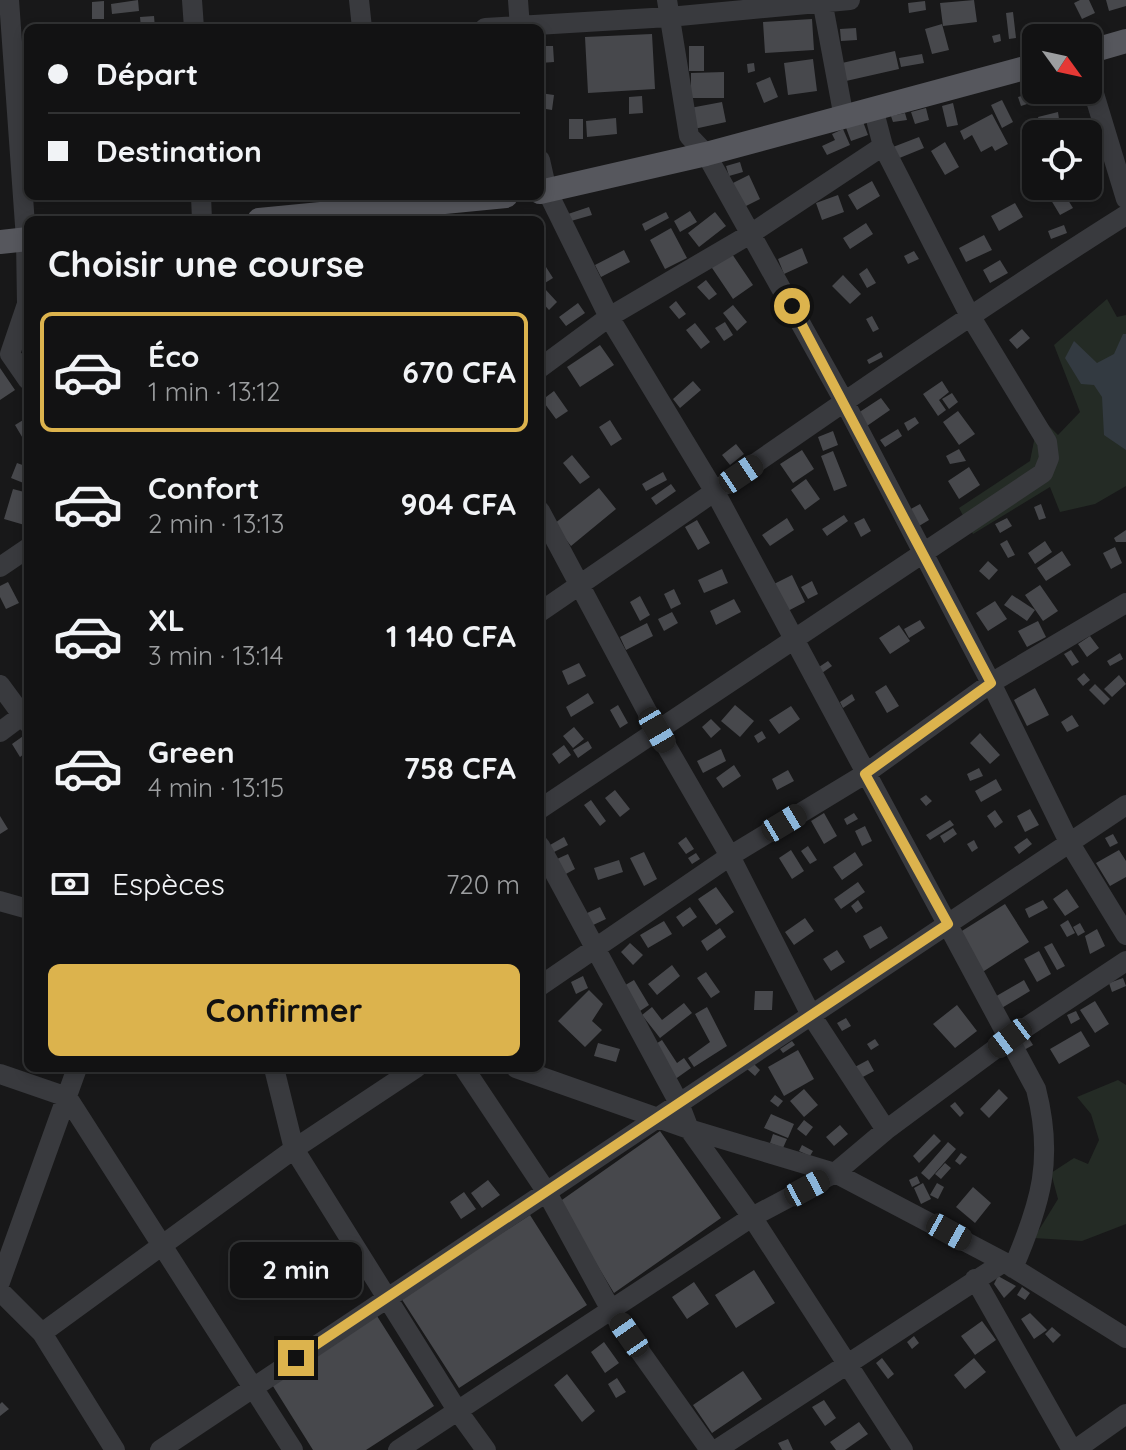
<!DOCTYPE html>
<html lang="fr">
<head>
<meta charset="utf-8">
<style>
  body { margin:0; font-family:Quicksand,sans-serif; background:#1f2021; color:#f1f3f6; height:100vh; display:flex; flex-direction:column; font-size:30px; white-space:nowrap }
  * { box-sizing:border-box; margin:0 }
  p { font-size:26px; color:#9c9ea0 }
  .icon { flex:none; width:44px; height:44px; fill:none; stroke:currentColor; stroke-width:2; stroke-linecap:round; stroke-linejoin:round }
  .map { position:relative; flex:1; overflow:hidden }
  .panel { position:absolute; left:24px; top:216px; width:520px; height:856px; display:flex; flex-direction:column; background:#121213; border-radius:12px; box-shadow:0 4px 12px #0003,0 0 0 2px #313233 }
  .panel>* { flex:none }
  .hud { position:absolute; left:24px; top:24px; width:520px; height:176px; border-radius:12px; box-shadow:0 4px 12px #0003,0 0 0 2px #313233; display:grid; align-content:center; height:176px; padding:0 24px; background:#121213 }
  .needle { width:52px; rotate:123deg }
  .buttons { position:absolute; left:1022px; top:24px; display:grid; gap:16px }
  .buttons a { display:grid; place-items:center; width:80px; height:80px; border-radius:12px; background:#121213; box-shadow:0 4px 12px #0003,0 0 0 2px #313233; font-size:40px }
  .end { position:absolute; width:36px; height:36px; margin:-18px; border:10px solid #dcb34d; background:#111; box-shadow:0 0 0 4px #111 }
  .from { border-radius:50% }
  .bubble { position:absolute; height:56px; border-radius:12px; background:#121213; box-shadow:0 4px 12px #0003,0 0 0 2px #313233; font-size:26px; font-weight:700; line-height:56px; text-align:center }
  .car { position:absolute; width:24px; height:48px; margin:-24px -12px; border-radius:10px; box-shadow:0 0 6px 2px #0007; background:linear-gradient(#222 24%,#8ab4d8 0 40%,#222 0 76%,#8ab4d8 0 86%,#222 0) }
  .hud b { display:flex; align-items:center; gap:28px; height:76px; font-size:30px }
  .hud b+b { border-top:2px solid #313233 }
  .hud i { width:20px; height:20px; background:#f1f3f6 }
  ul { padding:0; list-style:none }
  li { display:flex; align-items:center; gap:24px; height:120px; margin:0 16px 12px; padding:0 8px; border:4px solid transparent; border-radius:12px }
  li div { flex:1 }
  li b { display:block; font-size:30px }
  li em { font-style:normal; font-weight:700 }
  li.on { border-color:#dcb34d }
  li>.icon { width:72px; height:72px; stroke-width:1.5 }
  h2 { padding:0 24px; font-size:36px; line-height:96px }
  .pay { display:flex; align-items:center; gap:20px; height:88px; padding:0 24px; font-size:30px }
  .pay p { margin-inline-start:auto }
  .action { display:flex; gap:16px; margin-top:auto; padding:16px 24px }
  .action a { flex:1; height:92px; border-radius:12px; background:#dcb34d; color:#111; font-size:32px; font-weight:700; line-height:92px; text-align:center }
  .map>svg:first-child { display:block }
  .green { fill:#242b25 }
  .water { fill:#333a41 }
  .building { fill:#47484c }
  .lines { fill:none; stroke-linecap:round; stroke-linejoin:round }
  .minor { stroke:#393a3e; stroke-width:20 }
  .major { stroke:#56575d; stroke-width:24 }
  .route { stroke:#dcb34d; stroke-width:10 }
</style>
</head>
<body>
<div class="map">
<svg width="1126" height="1450" viewBox="0 0 1126 1450">
  <rect width="100%" height="100%" fill="#181819"/>
  <!-- green -->
  <path class="green" d="M1107 299 1117 317 1126 315V486L1095 504 1060 512 1050 487 973 534 959 508 1030 461 1037 426 1046 423 1058 435 1080 412 1054 345Z
    M1118 1080 1126 1085V1224L1082 1241 1034 1238 1058 1199 1051 1173 1074 1158 1088 1164 1099 1140 1091 1114 1077 1097Z"/>
  <!-- water -->
  <path class="water" d="M1123 334H1126V450L1104 435 1102 397 1094 385 1081 384 1065 358 1074 341 1097 363 1114 354Z"/>
  <!-- building -->
  <path class="building" d="M138 0 139 11 112 14 111 4Z
    M974 0 977 22 943 26 940 3Z
    M1080 0H1089L1095 13 1082 19 1074 3Z
    M1106 0H1126V6L1109 11Z
    M104 1V19H92V2Z
    M925 1 926 10 909 13 908 3Z
    M1013 12 1016 38 1009 39 1006 13Z
    M154 16 155 28H141L140 17Z
    M812 19 814 50 765 53 763 22Z
    M942 24 949 50 932 54 925 29Z
    M856 28 857 40 841 41 840 29Z
    M652 34 655 89 588 93 585 37Z
    M1000 34 1001 41 994 43 992 36Z
    M540 46H553L554 62 540 63Z
    M689 46H704V71H689Z
    M895 51 899 69 846 81 842 63Z
    M922 54 924 63 901 67 899 58Z
    M813 59 817 91 788 95 784 63Z
    M754 63 755 71 748 73 747 64Z
    M724 72V98H691V73Z
    M770 77 778 97 764 103 756 83Z
    M540 93 554 95 552 110 540 108Z
    M1028 94 1030 103 1021 106 1018 97Z
    M642 96 643 113 629 114V97Z
    M1002 100 1013 122 1002 128 991 105Z
    M722 102 726 122 694 129 690 108Z
    M953 103 958 125 947 127 942 106Z
    M926 108 929 120 915 124 911 112Z
    M1058 112 1059 119 1052 121 1054 134H1042L1038 117Z
    M905 113 907 120 893 122 891 116Z
    M992 114 1008 144 995 151 992 146 981 152 972 135 964 140 960 131Z
    M616 118 617 134 587 137 586 121Z
    M569 119H583V139H569Z
    M862 119 868 135 851 141 845 125Z
    M1080 124 1083 134H1059L1058 130Z
    M843 129 850 145 827 155 822 146 835 140 832 134Z
    M919 137 924 148 897 159 893 147Z
    M945 142 959 167 945 175 931 151Z
    M740 162 743 172 729 176 726 166Z
    M749 175 760 199 742 208 731 184Z
    M872 181 880 196 857 210 848 195Z
    M1060 187 1073 208 1060 215 1048 195Z
    M838 195 844 212 822 220 816 203Z
    M1015 203 1023 217 999 231 991 216Z
    M589 207 592 215 571 221 568 214Z
    M690 211 697 222 680 232 674 221Z
    M666 212 669 218 645 231 642 224Z
    M715 212 726 226 699 247 688 233Z
    M866 223 873 234 850 249 843 238Z
    M1064 225 1067 233 1051 239 1048 231Z
    M671 228 687 258 665 269 650 240Z
    M984 235 992 250 966 262 959 248Z
    M802 248 808 263 784 274 778 259Z
    M624 250 630 262 601 277 595 265Z
    M730 251 753 285 733 299 710 265Z
    M914 251 919 259 908 264 904 256Z
    M1000 260 1008 273 990 283 983 270Z
    M546 267 553 278 540 286V271Z
    M867 268 876 283 867 288 859 274Z
    M843 275 861 294 850 304 832 286Z
    M706 280 717 294 709 300 697 287Z
    M545 289 557 302 549 310 540 300Z
    M676 301 686 314 679 319 669 307Z
    M578 303 585 313 566 326 559 317Z
    M733 305 747 322 737 331 723 313Z
    M872 316 879 329 873 332 866 319Z
    M725 322 733 335 724 341 715 328Z
    M695 323 710 342 701 349 686 330Z
    M1022 329 1030 338 1017 349 1009 340Z
    M600 345 614 365 580 387 567 367Z
    M881 352 883 357 869 364 867 360Z
    M0 368 15 390 0 400Z
    M693 381 701 390 680 408 673 399Z
    M942 381 949 392 939 400 946 410 938 416 923 394Z
    M554 391 568 411 556 419 542 400Z
    M952 393 958 402 949 409 942 399Z
    M881 398 890 410 864 428 855 415Z
    M958 411 975 434 959 445 943 422Z
    M28 417V447L15 425Z
    M915 417 919 423 908 431 904 423Z
    M610 420 622 439 611 446 599 427Z
    M898 429 902 436 885 447 880 440Z
    M833 431 838 445 823 451 818 437Z
    M736 444 744 454 730 465 722 455Z
    M959 449 966 461 950 464 946 456Z
    M802 450 814 469 793 483 780 464Z
    M833 451 847 486 834 491 821 456Z
    M572 455 590 477 580 484 563 463Z
    M17 463 28 467 26 484 11 478Z
    M969 467 980 485 959 499 948 481Z
    M663 472 667 480 646 491 642 484Z
    M806 479 820 499 805 510 791 490Z
    M671 484 676 491 656 505 651 498Z
    M599 488 616 509 571 546 554 524Z
    M13 489 28 493V526L4 519Z
    M920 504 929 520 919 526 909 510Z
    M1041 504 1046 518 1039 520 1034 507Z
    M844 515 848 521 827 536 822 529Z
    M787 518 794 530 770 546 762 535Z
    M864 518 871 531 861 537 854 523Z
    M1007 518 1012 526 1000 533 995 524Z
    M697 520 710 543 698 550 685 527Z
    M1126 530V542H1116L1114 538Z
    M1007 540 1015 555 1008 558 1000 544Z
    M1045 541 1052 552 1035 564 1028 553Z
    M1115 547 1122 563 1111 569 1103 553Z
    M1062 551 1071 565 1046 581 1037 568Z
    M988 561 998 570 989 580 979 571Z
    M722 569 728 583 704 593 698 580Z
    M792 575 805 602 786 612 772 585Z
    M812 581 818 594 808 599 801 587Z
    M8 582 19 603 6 609 0 597V586Z
    M1040 585 1058 611 1043 621 1025 595Z
    M674 589 681 604 671 609 664 594Z
    M1012 595 1035 610 1027 621 1004 605Z
    M640 596 650 615 640 621 630 602Z
    M734 599 741 612 716 625 710 611Z
    M995 601 1007 619 988 631 976 613Z
    M672 612 678 623 664 631 658 619Z
    M920 620 925 628 909 638 904 629Z
    M1038 621 1046 637 1027 647 1018 631Z
    M647 623 653 636 626 650 620 637Z
    M899 625 910 641 890 654 879 638Z
    M1090 636 1099 648 1087 657 1078 644Z
    M1071 650 1079 662 1072 666 1064 654Z
    M1120 653 1123 659 1110 666 1107 661Z
    M828 661 832 666 822 673 819 667Z
    M579 663 586 676 568 685 562 671Z
    M1084 673 1090 680 1083 686 1077 679Z
    M1119 675 1126 684 1112 697 1104 689Z
    M1095 684 1110 699 1104 705 1089 690Z
    M886 685 899 706 887 713 875 692Z
    M1035 688 1049 715 1027 726 1014 700Z
    M588 693 594 703 571 717 566 707Z
    M852 694 855 700 843 708 840 702Z
    M618 705 628 723 620 728 610 710Z
    M735 705 754 721 740 737 721 721Z
    M791 706 800 719 779 734 769 720Z
    M1072 715 1079 726 1067 732 1061 722Z
    M711 719 721 729 711 738 702 727Z
    M574 727 584 739 573 748 563 736Z
    M543 728 546 740 540 742V729Z
    M762 731 766 738 758 743 754 736Z
    M980 733 1000 755 990 764 970 743Z
    M26 734 28 751 20 757 12 744Z
    M588 741 592 748 578 758 573 750Z
    M564 745 571 755 559 764 552 754Z
    M721 749 726 761 703 773 697 761Z
    M734 765 741 776 723 788 716 778Z
    M979 768 983 776 970 781 967 774Z
    M788 770 794 781 777 790 772 779Z
    M996 779 1002 790 981 802 975 791Z
    M615 790 630 809 620 817 605 798Z
    M926 795 932 801 926 806 920 799Z
    M591 800 606 821 600 826 584 805Z
    M1030 809 1039 825 1025 832 1017 816Z
    M995 810 1003 822 995 828 987 816Z
    M824 813 837 836 824 844 811 821Z
    M854 813 858 819 847 825 844 819Z
    M0 816 8 829 0 834Z
    M950 820 954 825 930 840 926 835Z
    M865 826 872 841 862 846 855 831Z
    M953 828 957 834 944 843 940 836Z
    M1113 834 1118 843 1110 847 1105 838Z
    M564 837 568 845 554 852 550 845Z
    M686 837 694 849 686 854 678 843Z
    M1027 838 1032 844 1019 854 1014 847Z
    M974 840 978 848 972 852 967 844Z
    M808 846 817 860 810 864 801 851Z
    M791 850 804 871 792 879 779 858Z
    M1119 850 1126 861V877L1110 886 1096 863Z
    M644 852 657 879 644 886 630 858Z
    M855 852 863 865 842 880 833 867Z
    M696 853 700 859 692 864 688 858Z
    M568 854 575 869 564 875 557 859Z
    M619 860 623 872 598 880 594 868Z
    M858 882 865 892 841 909 834 899Z
    M716 887 734 912 716 925 698 899Z
    M1067 889 1079 907 1065 916 1053 899Z
    M858 900 863 908 856 913 851 906Z
    M1043 900 1048 908 1029 918 1025 909Z
    M1005 904 1029 942 981 973 957 934Z
    M600 907 606 919 591 926 585 914Z
    M690 907 697 917 683 927 676 917Z
    M805 918 814 931 794 945 785 932Z
    M1068 920 1075 933 1067 937 1060 925Z
    M664 921 672 934 648 948 640 935Z
    M1080 923 1085 932 1078 936 1073 927Z
    M881 926 888 938 870 949 863 936Z
    M720 928 726 937 707 951 701 941Z
    M1097 929 1105 946 1090 954 1085 936Z
    M630 943 643 955 633 965 621 952Z
    M1052 943 1065 966 1057 970 1044 947Z
    M837 950 845 962 831 971 823 959Z
    M1039 951 1051 974 1037 982 1024 959Z
    M672 965 680 976 657 995 648 984Z
    M706 972 720 992 711 998 697 978Z
    M583 976 588 988 576 994 571 982Z
    M1123 978 1126 986 1112 992 1109 983Z
    M634 980 649 1005 637 1013 622 987Z
    M1024 980 1030 991 1000 1009 993 998Z
    M589 990 603 1004 592 1021 602 1030 585 1047 558 1021Z
    M755 991H773L772 1010H754Z
    M1095 1001 1109 1024 1095 1033 1080 1010Z
    M684 1003 692 1013 660 1038 642 1015 652 1007 662 1020Z
    M957 1005 977 1031 955 1048 933 1024Z
    M707 1007 727 1046 694 1067 688 1058 710 1042 695 1014Z
    M1076 1011 1080 1019 1071 1024 1067 1015Z
    M846 1018 851 1026 842 1031 837 1023Z
    M1081 1031 1090 1046 1059 1064 1050 1049Z
    M1025 1032 1033 1045 1024 1050 1016 1038Z
    M875 1039 879 1045 871 1050 867 1044Z
    M662 1040 677 1063 684 1058 691 1068 674 1080 651 1047Z
    M792 1041 795 1045 783 1053 780 1049Z
    M598 1043 620 1049 616 1062 594 1056Z
    M798 1050 814 1079 784 1096 768 1067Z
    M868 1060 874 1071 859 1079 853 1068Z
    M753 1063 760 1070 755 1076 747 1069Z
    M804 1089 818 1105 804 1117 790 1101Z
    M999 1089 1008 1098 989 1118 980 1109Z
    M775 1095 783 1101 778 1107 770 1101Z
    M955 1102 964 1113 960 1117 950 1106Z
    M771 1114 794 1124 788 1138 764 1128Z
    M804 1120 813 1127 806 1136 797 1129Z
    M840 1125 848 1134 834 1146 826 1137Z
    M660 1131 721 1218 614 1293 559 1202Z
    M773 1134 787 1139 783 1148 770 1143Z
    M934 1134 941 1141 919 1163 913 1156Z
    M948 1142 956 1149 929 1180 921 1173Z
    M802 1145 813 1151 810 1156 799 1151Z
    M961 1153 967 1157 960 1165 955 1161Z
    M945 1163 951 1168 941 1179 935 1174Z
    M917 1176 920 1183 912 1187 909 1180Z
    M488 1180 500 1195 482 1208 471 1193Z
    M923 1183 931 1199 921 1204 914 1188Z
    M937 1183 944 1187 938 1199 930 1195Z
    M973 1187 991 1203 975 1223 956 1207Z
    M464 1192 476 1209 461 1219 450 1202Z
    M530 1215 587 1305 459 1388 401 1298Z
    M754 1270 775 1303 736 1328 715 1295Z
    M998 1276 1016 1286 1004 1298 994 1284Z
    M694 1282 709 1304 687 1319 672 1297Z
    M1022 1287 1030 1293 1025 1300 1017 1295Z
    M1030 1313 1047 1330 1034 1339 1021 1319Z
    M377 1316 434 1406 366 1450H313L271 1383Z
    M982 1321 996 1340 975 1355 961 1336Z
    M1052 1327 1061 1335 1053 1343 1045 1334Z
    M914 1336 919 1343 912 1349 907 1342Z
    M604 1342 619 1363 605 1373 591 1352Z
    M882 1358 894 1374 888 1379 876 1363Z
    M974 1358 986 1372 965 1389 954 1375Z
    M743 1371 762 1399 712 1433 693 1405Z
    M567 1374 595 1411 582 1422 554 1385Z
    M617 1378 626 1392 616 1398 608 1384Z
    M824 1400 836 1418 825 1426 812 1407Z
    M2 1402 9 1409 0 1416V1404Z
    M859 1422 868 1434 845 1450H836L830 1442Z
    M788 1439 793 1450H782L778 1443Z"/>
  <g class="lines">
    <!-- minor -->
    <path class="minor" d="M9 0 26 239 27 304 10 354 28 380
      M192 0 194 28
      M359 0 362 28
      M518 0 520 28
      M667 0 689 136 706 154 845 403 991 683 1069 842 1126 935
      M822 0 844 118
      M485 28 669 17 850 0
      M1088 74 1126 199
      M540 160 547 191 609 317 715 492 1036 1089C1054 1159 1041 1203 1013 1268
      M201 196 202 220
      M540 368 609 317 752 233 883 146
      M540 511 657 730 730 856 811 1015 886 1130
      M0 567 28 548
      M540 612C735 479 926 341 1126 215
      M0 685 28 723
      M0 732 28 711
      M540 809 1043 473 1049 458 1047 442 969 314 883 146 873 108
      M540 846 679 1103 689 1129 752 1217 903 1450
      M0 901 28 909
      M540 986 730 856 865 774 991 683 1126 603
      M274 1068 294 1149 457 1410 486 1450
      M464 1068 546 1191 612 1312 710 1450
      M516 1068 689 1129 835 1173 1004 1262 1126 1338
      M0 1074 67 1097 293 1450
      M975 1279 1072 1450
      M0 1282 77 1068
      M0 1291 42 1333 115 1450
      M42 1333 294 1149 416 1068
      M160 1450 1126 805
      M398 1450 752 1217 835 1173 886 1130 1010 1038 1126 961
      M716 1450 1004 1262
      M1075 1450 1126 1414"/>
    <!-- major -->
    <path class="major" d="M1088 52 1126 41
      M540 192 706 154 1036 65
      M259 220 506 196
      M0 242 28 239"/>
  </g>
  <g class="lines">
    <!-- route -->
    <path class="route" d="M296 1358 948 924 865 774 991 683 792 306"/>
  </g>
</svg>
<div class="buttons">
<a><svg class="needle" viewBox="-14 -14 28 28"><path d="M0-13l5 13h-10z" fill="#e53935"/><path d="M0 13l5-13h-10z" fill="#9c9ea0"/></svg></a>
<a><svg class="icon" aria-label="locate" viewBox="0 0 24 24"><circle cx="12" cy="12" r="6"/><path d="M12 2v4M12 18v4M2 12h4M18 12h4"/></svg></a>
</div>
<i class="end from" style="left:792px;top:306px"></i>
<i class="end" style="left:296px;top:1358px"></i>
<div class="bubble" style="left:230px;top:1242px;width:132px">2 min</div>
<i class="car" style="left:741px;top:474px;rotate:56deg"></i>
<i class="car" style="left:657px;top:730px;rotate:150deg"></i>
<i class="car" style="left:784px;top:823px;rotate:59deg"></i>
<i class="car" style="left:1010px;top:1038px;rotate:233deg"></i>
<i class="car" style="left:807px;top:1188px;rotate:62deg"></i>
<i class="car" style="left:949px;top:1232px;rotate:119deg"></i>
<i class="car" style="left:629px;top:1335px;rotate:325deg"></i>
<div class="hud">
<b><i class="from"></i>Départ</b>
<b><i></i>Destination</b>
</div>
<section class="panel">
<h2>Choisir une course</h2>
<ul>
<li class="on"><svg class="icon" aria-label="car" viewBox="0 0 24 24"><path d="M5 17H2v-5l4-1 3-4h7l3 4 3 1v5h-3M9 17h6M6 11h13"/><circle cx="7" cy="17" r="2"/><circle cx="17" cy="17" r="2"/></svg><div><b>Éco</b><p>1 min · 13:12</p></div><em>670 CFA</em></li>
<li><svg class="icon" aria-label="car" viewBox="0 0 24 24"><path d="M5 17H2v-5l4-1 3-4h7l3 4 3 1v5h-3M9 17h6M6 11h13"/><circle cx="7" cy="17" r="2"/><circle cx="17" cy="17" r="2"/></svg><div><b>Confort</b><p>2 min · 13:13</p></div><em>904 CFA</em></li>
<li><svg class="icon" aria-label="car" viewBox="0 0 24 24"><path d="M5 17H2v-5l4-1 3-4h7l3 4 3 1v5h-3M9 17h6M6 11h13"/><circle cx="7" cy="17" r="2"/><circle cx="17" cy="17" r="2"/></svg><div><b>XL</b><p>3 min · 13:14</p></div><em>1 140 CFA</em></li>
<li><svg class="icon" aria-label="car" viewBox="0 0 24 24"><path d="M5 17H2v-5l4-1 3-4h7l3 4 3 1v5h-3M9 17h6M6 11h13"/><circle cx="7" cy="17" r="2"/><circle cx="17" cy="17" r="2"/></svg><div><b>Green</b><p>4 min · 13:15</p></div><em>758 CFA</em></li>
</ul>
<div class="pay"><svg class="icon" aria-label="cash" viewBox="0 0 24 24"><path d="M3 7h18v10H3z"/><circle cx="12" cy="12" r="2"/></svg>Espèces<p>720 m</p></div>
<div class="action"><a>Confirmer</a></div>
</section>
</div>
</body>
</html>
